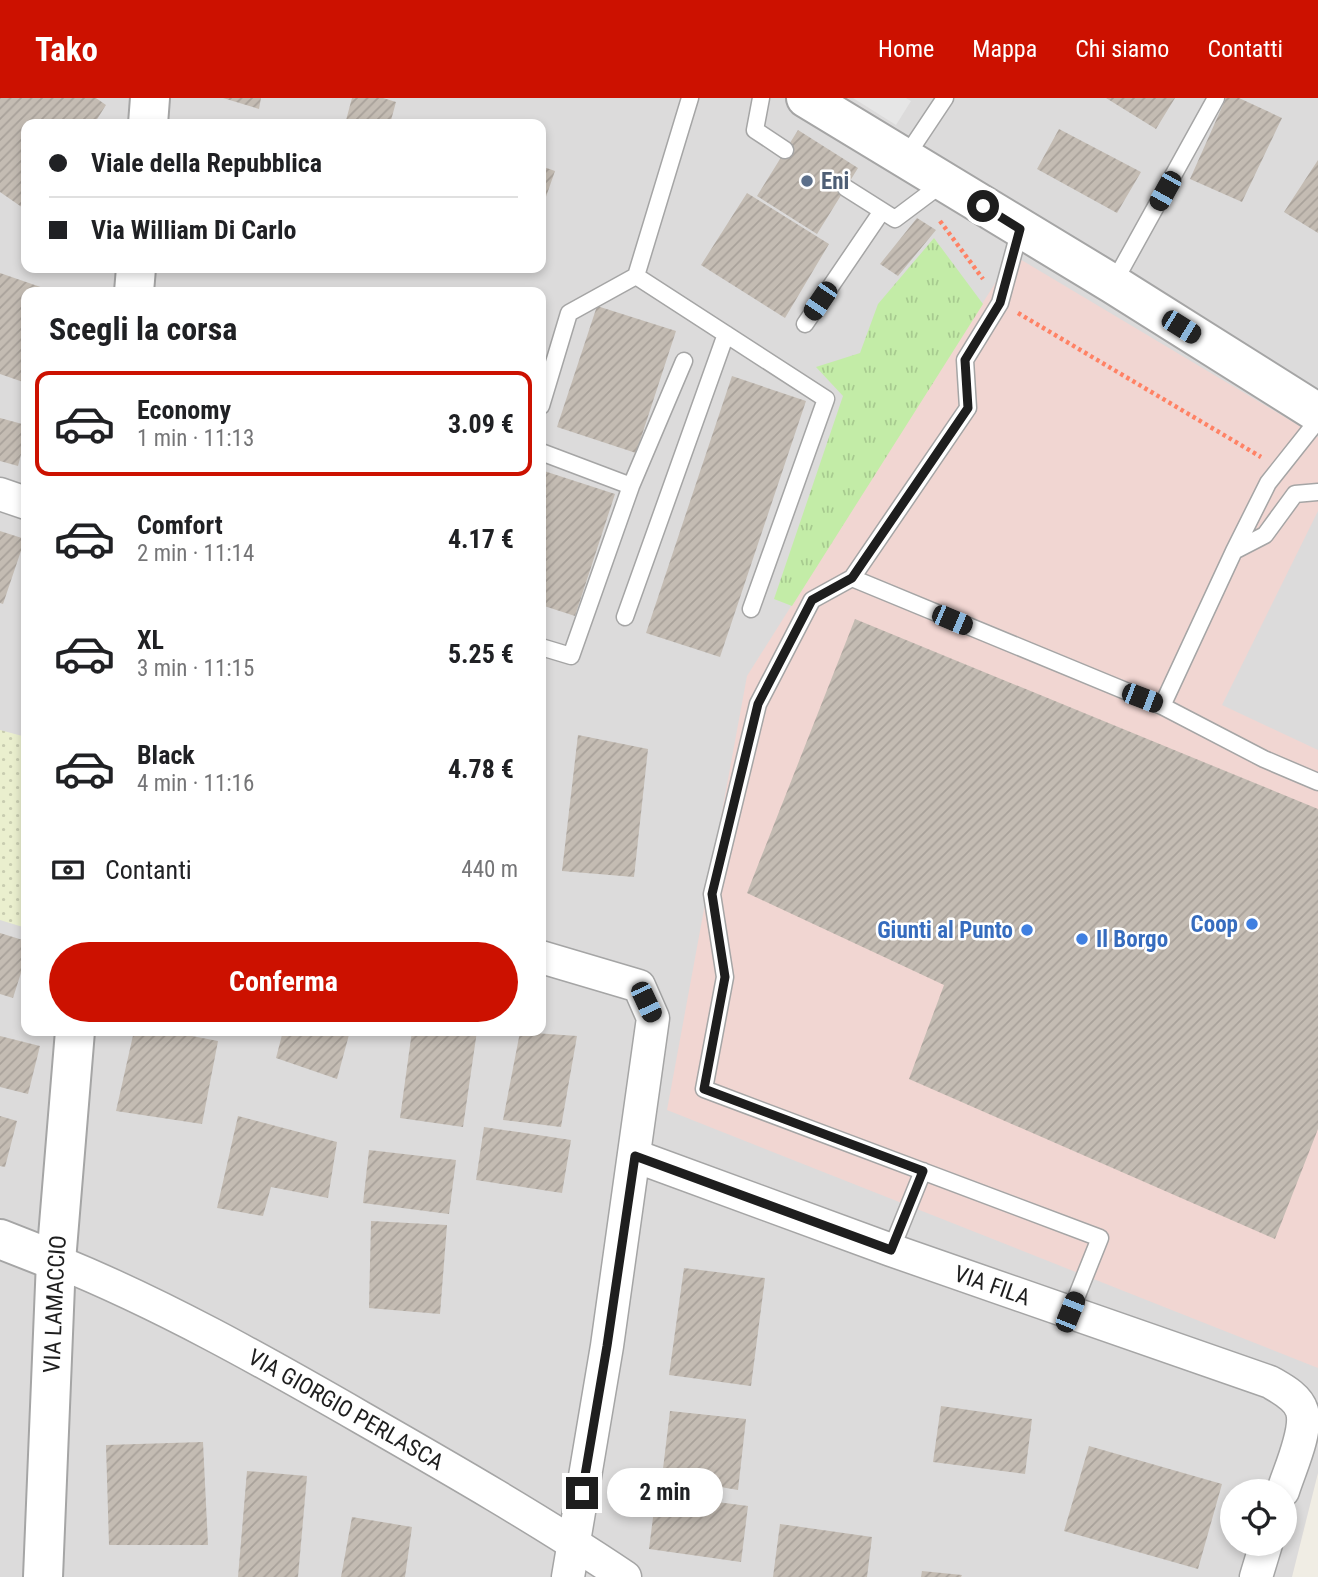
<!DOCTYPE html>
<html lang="it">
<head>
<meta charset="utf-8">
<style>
  body { margin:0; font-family:"Roboto Condensed",sans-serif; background:#f2f2f2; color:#202124; height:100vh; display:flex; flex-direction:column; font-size:26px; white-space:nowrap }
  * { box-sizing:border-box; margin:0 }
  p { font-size:23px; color:#757577 }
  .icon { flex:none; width:38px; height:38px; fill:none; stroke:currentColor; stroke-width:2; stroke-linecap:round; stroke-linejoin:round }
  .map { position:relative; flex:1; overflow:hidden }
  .panel { position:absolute; left:21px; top:189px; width:525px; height:749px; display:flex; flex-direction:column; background:#fff; border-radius:14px; box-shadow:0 4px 10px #0003 }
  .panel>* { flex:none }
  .banner { position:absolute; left:21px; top:21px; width:525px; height:154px; border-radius:14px; box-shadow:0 4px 10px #0003; display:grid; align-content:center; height:154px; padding:0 28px; background:#fff }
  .fabs { position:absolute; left:1220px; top:1381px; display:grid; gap:14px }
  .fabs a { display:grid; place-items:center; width:77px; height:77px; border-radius:50%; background:#fff; box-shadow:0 4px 10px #0003; font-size:35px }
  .end { position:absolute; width:32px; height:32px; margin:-16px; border:9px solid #1e1e1e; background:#fff; box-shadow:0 0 0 4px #fff }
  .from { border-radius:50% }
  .bubble { position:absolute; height:49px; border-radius:24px; background:#fff; box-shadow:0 4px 10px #0003; font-size:23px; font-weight:700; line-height:49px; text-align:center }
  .car { position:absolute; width:21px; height:42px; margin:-21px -10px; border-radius:9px; box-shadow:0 0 5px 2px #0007; background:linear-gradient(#222 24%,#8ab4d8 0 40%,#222 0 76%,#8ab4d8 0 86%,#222 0) }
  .banner b { display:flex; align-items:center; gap:24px; height:66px; font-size:26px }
  .banner b+b { border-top:2px solid #e0e0e0 }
  .banner i { width:18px; height:18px; background:#202124 }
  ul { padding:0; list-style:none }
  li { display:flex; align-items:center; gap:21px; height:105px; margin:0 14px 10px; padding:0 14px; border:4px solid transparent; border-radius:14px }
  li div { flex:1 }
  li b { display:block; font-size:26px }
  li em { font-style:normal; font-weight:700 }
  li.current { border-color:#c10 }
  li>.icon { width:63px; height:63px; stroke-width:1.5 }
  h2 { padding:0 28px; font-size:32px; line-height:84px }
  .pay { display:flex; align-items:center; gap:18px; height:77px; padding:0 28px; font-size:26px }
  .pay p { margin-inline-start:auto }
  .cta { display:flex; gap:14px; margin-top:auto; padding:14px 28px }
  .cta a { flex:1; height:80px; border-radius:42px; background:#c10; color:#fff; font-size:28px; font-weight:700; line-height:80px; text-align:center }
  header { display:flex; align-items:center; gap:42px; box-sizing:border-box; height:98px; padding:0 35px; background:#c10; color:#fff }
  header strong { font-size:33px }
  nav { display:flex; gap:38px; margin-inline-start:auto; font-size:24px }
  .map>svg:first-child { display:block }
  .residential { fill:#dcdbdb; fill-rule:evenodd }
  .commercial { fill:#f1d6d2 }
  .farmland { fill:url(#farmland-dots) }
  .grass { fill:url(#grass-tufts) }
  .parking { fill:#e6e6e6 }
  .building { fill:url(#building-hatch) }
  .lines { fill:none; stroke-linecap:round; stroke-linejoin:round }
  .service-casing { stroke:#a5a5a5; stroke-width:19 }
  .minor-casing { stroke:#a5a5a5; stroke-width:35 }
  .tertiary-casing { stroke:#a5a5a5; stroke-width:42 }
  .path { stroke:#ff8265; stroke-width:4.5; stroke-dasharray:3.5 3.5; stroke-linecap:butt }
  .service { stroke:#fff; stroke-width:16 }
  .minor { stroke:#fff; stroke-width:32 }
  .tertiary { stroke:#fff; stroke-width:38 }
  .route { stroke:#1e1e1e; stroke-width:9 }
  .service-dot { fill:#5c6f8a; stroke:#fff; stroke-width:2.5 }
  .shop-dot { fill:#3f7fe0; stroke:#fff; stroke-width:2.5 }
  .labels { text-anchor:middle; stroke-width:5; stroke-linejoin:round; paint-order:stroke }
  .service-label { font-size:23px; font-weight:bold; fill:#4e5e75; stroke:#fff; text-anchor:start }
  .shop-label { font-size:23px; font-weight:bold; fill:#366cbe; stroke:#fff; text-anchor:end }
  .street-label { font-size:23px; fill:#1e1e1e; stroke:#fff }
</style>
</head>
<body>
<header>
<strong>Tako</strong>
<nav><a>Home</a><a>Mappa</a><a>Chi siamo</a><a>Contatti</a></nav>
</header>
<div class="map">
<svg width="1318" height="1479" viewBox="0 0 1318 1479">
  <defs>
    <pattern id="farmland-dots" width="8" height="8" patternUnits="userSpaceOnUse" patternTransform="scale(1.75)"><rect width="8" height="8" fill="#eaefce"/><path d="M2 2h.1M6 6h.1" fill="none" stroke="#c8ccb0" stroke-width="1.8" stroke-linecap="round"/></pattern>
    <pattern id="grass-tufts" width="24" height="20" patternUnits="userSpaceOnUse" patternTransform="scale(1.75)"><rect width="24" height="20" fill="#c3eca7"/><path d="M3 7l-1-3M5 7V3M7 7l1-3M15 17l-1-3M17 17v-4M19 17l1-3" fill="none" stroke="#a7ca8f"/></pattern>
    <pattern id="building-hatch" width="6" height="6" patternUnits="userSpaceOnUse" patternTransform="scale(1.75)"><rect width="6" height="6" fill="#c4bcb3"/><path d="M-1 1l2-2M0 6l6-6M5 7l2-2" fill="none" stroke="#a8a19a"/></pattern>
  </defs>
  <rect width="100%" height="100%" fill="#f0ede4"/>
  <!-- residential -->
  <path class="residential" d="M0 0H1318V1375L1292 1479H0ZM26 26H541V170H26ZM26 194H541V933H26ZM1232 1393H1284V1446H1232Z"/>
  <!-- commercial -->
  <path class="commercial" d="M1013 157 1318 339V413L1222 607 1318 652V1270L667 1012 747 578Z"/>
  <!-- farmland -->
  <path class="farmland" d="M0 632 26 639V830L0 822Z"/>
  <!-- grass -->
  <path class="grass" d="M934 140 983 206 792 508 774 501 843 298 816 269 860 255 878 206Z"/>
  <!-- parking -->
  <path class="parking" d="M853 0H906L911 3 896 27Z"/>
  <!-- building -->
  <path class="building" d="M0 0H96L106 7 94 26H26V112L0 94Z
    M223 0H261L259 11Z
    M352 0H383L396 4 390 26H345Z
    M1106 0H1175L1156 31Z
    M1226 0H1239L1282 20 1242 104 1190 81Z
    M1059 31 1141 74 1117 115 1037 71Z
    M798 32 858 70 817 136 757 98Z
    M1318 62V135L1284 114Z
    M541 68 555 73 541 113Z
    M747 95 829 146 785 220 701 167Z
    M917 120 936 132 898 178 880 166Z
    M333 170H352L350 175Z
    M0 175 55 194H26V285L0 276Z
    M597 208 676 233 636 355 557 329Z
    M732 278 806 303 720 559 646 535Z
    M0 320 26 327V337L18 368 0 363Z
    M541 372 615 396 575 518 541 507Z
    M0 433 25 441 3 506 0 505Z
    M855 521 1318 711V1031L1275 1141 909 981 944 887 747 795Z
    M578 637 648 651 634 779 562 773Z
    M0 835 26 843V859L13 900 0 896Z
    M134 933H166L218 943 202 1026 116 1013Z
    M283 933H350L337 981 276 960Z
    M412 933H477L463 1029 400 1020Z
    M520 934 577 938 561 1029 503 1022Z
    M0 938 40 948 28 996 0 989Z
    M0 1018 17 1023 5 1069 0 1068Z
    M238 1018 337 1044 328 1100 271 1089 263 1118 217 1110Z
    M484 1029 571 1042 562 1095 476 1082Z
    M369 1052 456 1062 449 1116 363 1105Z
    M371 1123 447 1127 440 1216 369 1210Z
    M684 1170 765 1180 751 1288 669 1277Z
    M941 1308 1032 1321 1025 1376 933 1364Z
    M670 1313 746 1321 738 1392 662 1379Z
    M203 1344 208 1447H109L106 1347Z
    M1089 1348 1222 1386 1198 1471 1064 1433Z
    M247 1373 307 1378 298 1479H238Z
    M656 1396 748 1408 741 1464 649 1451Z
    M352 1419 412 1429 405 1479H341Z
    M780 1426 872 1439 867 1479H773Z
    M922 1473 962 1477 961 1479H921Z"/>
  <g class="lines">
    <!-- service casing -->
    <g class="service-casing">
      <path id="service" d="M761 0 755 32 785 52
        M905 60 945 0
        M846 90 895 121 943 85
        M1020 131 1000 205 965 262 968 310 852 480 1162 608 1234 453 1268 385 1318 322
        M636 178 826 301 751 511
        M1113 186 1216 0
        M805 226 882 113
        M541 308 569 215 636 178 690 0
        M541 354 631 388
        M1234 453 1265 437 1295 396 1318 394
        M852 480 812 502 758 606 712 796 725 879 704 991 1100 1140 1070 1215
        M625 519 726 236
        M541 549 571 558 631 388 684 263
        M1162 608 1264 661 1318 684
        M891 1152 923 1073"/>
    </g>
    <!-- minor casing -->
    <g class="minor-casing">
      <g id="minor">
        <path d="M0 396 26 405"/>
        <path d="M541 859 639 888 653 920 607 1248 568 1479"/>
        <path id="s1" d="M635 1058 891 1152 1270 1284C1282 1291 1298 1299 1302 1313 1308 1333 1289 1373 1283 1393"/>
        <path id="s2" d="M56 1163C162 1206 263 1263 362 1320 451 1371 540 1422 625 1479"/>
        <path d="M1256 1479 1266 1446"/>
      </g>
    </g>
    <!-- tertiary casing -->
    <g class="tertiary-casing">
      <g id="tertiary">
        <path d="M806 0 1113 186 1318 315"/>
        <path d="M148 26 150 0"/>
        <path d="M134 194 136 170"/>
        <path d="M0 1141 56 1163"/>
        <path id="s3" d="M43 1479 56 1163 75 933"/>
      </g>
    </g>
    <!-- path -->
    <path class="path" d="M940 123 983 181
      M1018 215 1261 359"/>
    <!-- service -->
    <use href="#service" class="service"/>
    <!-- minor -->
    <use href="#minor" class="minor"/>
    <!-- tertiary -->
    <use href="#tertiary" class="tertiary"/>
  </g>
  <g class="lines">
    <!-- route -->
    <path class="route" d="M582 1395 607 1248 635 1058 891 1152 923 1073 704 991 725 879 712 796 758 606 812 502 852 480 968 310 965 262 1000 205 1020 131 983 108"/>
  </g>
  <!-- markers -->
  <circle class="service-dot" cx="807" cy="83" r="7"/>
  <g class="shop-dot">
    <circle cx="1252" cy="826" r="7"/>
    <circle cx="1027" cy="832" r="7"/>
    <circle cx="1082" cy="841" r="7"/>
  </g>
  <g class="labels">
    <!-- service labels -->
    <g class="service-label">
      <text x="821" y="91">Eni</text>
    </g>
    <!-- shop labels -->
    <g class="shop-label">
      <text x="1238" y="834">Coop</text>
      <text x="1013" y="840">Giunti al Punto</text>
      <text x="1096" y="849" text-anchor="start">Il Borgo</text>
    </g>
    <!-- street labels -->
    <g class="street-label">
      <text dy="8" stroke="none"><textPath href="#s1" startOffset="380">VIA FILA</textPath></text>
      <text dy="8" stroke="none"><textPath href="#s3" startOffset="273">VIA LAMACCIO</textPath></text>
      <text dy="8" stroke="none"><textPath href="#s2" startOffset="326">VIA GIORGIO PERLASCA</textPath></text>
    </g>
  </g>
</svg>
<div class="fabs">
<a><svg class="icon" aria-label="locate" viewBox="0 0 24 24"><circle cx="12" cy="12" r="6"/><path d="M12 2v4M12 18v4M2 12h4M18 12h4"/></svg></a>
</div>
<i class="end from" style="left:983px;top:108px"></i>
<i class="end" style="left:582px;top:1395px"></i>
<div class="bubble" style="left:607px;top:1370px;width:116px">2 min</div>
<i class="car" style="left:1165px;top:93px;rotate:209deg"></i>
<i class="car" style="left:820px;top:203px;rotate:214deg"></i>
<i class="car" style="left:1181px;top:229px;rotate:122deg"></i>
<i class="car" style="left:952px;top:522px;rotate:113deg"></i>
<i class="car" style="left:1142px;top:600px;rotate:111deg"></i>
<i class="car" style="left:646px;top:904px;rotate:155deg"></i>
<i class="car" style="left:1070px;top:1214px;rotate:22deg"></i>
<div class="banner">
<b><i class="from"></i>Viale della Repubblica</b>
<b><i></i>Via William Di Carlo</b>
</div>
<section class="panel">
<h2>Scegli la corsa</h2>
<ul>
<li class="current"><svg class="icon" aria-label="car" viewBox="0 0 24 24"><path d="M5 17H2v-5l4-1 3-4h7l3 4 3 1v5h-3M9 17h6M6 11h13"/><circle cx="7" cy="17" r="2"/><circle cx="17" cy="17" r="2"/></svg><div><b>Economy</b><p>1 min · 11:13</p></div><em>3.09 €</em></li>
<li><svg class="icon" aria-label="car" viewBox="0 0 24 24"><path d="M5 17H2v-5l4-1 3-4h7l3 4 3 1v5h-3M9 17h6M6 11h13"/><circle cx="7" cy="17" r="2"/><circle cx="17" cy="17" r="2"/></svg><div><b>Comfort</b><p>2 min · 11:14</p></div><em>4.17 €</em></li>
<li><svg class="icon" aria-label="car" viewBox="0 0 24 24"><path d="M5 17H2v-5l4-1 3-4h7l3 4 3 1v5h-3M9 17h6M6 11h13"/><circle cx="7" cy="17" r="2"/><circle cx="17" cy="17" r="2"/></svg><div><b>XL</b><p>3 min · 11:15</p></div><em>5.25 €</em></li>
<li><svg class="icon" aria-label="car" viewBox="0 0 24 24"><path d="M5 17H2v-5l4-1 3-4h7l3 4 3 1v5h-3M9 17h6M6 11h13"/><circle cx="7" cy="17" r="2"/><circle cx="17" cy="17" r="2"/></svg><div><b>Black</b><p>4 min · 11:16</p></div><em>4.78 €</em></li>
</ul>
<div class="pay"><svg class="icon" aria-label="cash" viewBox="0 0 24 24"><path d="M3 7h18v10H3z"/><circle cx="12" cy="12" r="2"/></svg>Contanti<p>440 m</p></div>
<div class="cta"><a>Conferma</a></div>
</section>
</div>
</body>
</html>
